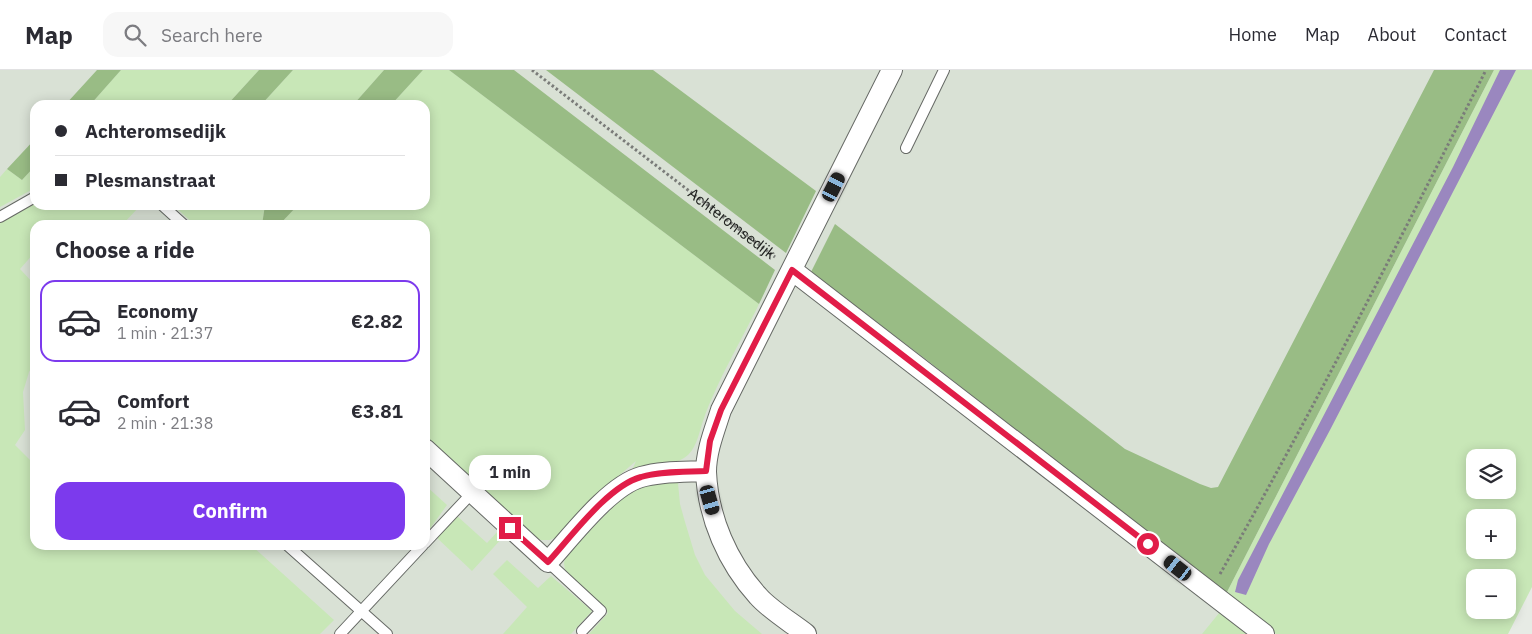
<!DOCTYPE html>
<html lang="en">
<head>
<meta charset="utf-8">
<style>
  body { margin:0; font-family:"IBM Plex Sans",sans-serif; background:#f7f7f7; color:#2b2b33; height:100vh; display:flex; flex-direction:column; font-size:19px; white-space:nowrap }
  * { box-sizing:border-box; margin:0 }
  p { font-size:16px; color:#7c7c81 }
  .icon { flex:none; width:28px; height:28px; fill:none; stroke:currentColor; stroke-width:2; stroke-linecap:round; stroke-linejoin:round }
  .map { position:relative; flex:1; overflow:hidden }
  .panel { position:absolute; left:30px; top:150px; width:400px; height:330px; display:flex; flex-direction:column; background:#fff; border-radius:15px; box-shadow:0 2px 12px #0003 }
  .panel>* { flex:none }
  .top-card { position:absolute; left:30px; top:30px; width:400px; height:110px; border-radius:15px; box-shadow:0 2px 12px #0003; display:grid; align-content:center; height:110px; padding:0 25px; background:#fff }
  .fabs { position:absolute; left:1466px; top:379px; display:grid; gap:10px }
  .fabs a { display:grid; place-items:center; width:50px; height:50px; border-radius:10px; background:#fff; box-shadow:0 2px 12px #0003; font-size:25px }
  .end { position:absolute; width:22px; height:22px; margin:-11px; border:6px solid #e11d48; background:#fff; box-shadow:0 0 0 2px #fff }
  .from { border-radius:50% }
  .bubble { position:absolute; height:35px; border-radius:15px; background:#fff; box-shadow:0 2px 12px #0003; font-size:16px; font-weight:700; line-height:35px; text-align:center }
  .car { position:absolute; width:15px; height:30px; margin:-15px -8px; border-radius:6px; box-shadow:0 0 4px 1px #0007; background:linear-gradient(#222 24%,#8ab4d8 0 40%,#222 0 76%,#8ab4d8 0 86%,#222 0) }
  .top-card b { display:flex; align-items:center; gap:18px; height:48px; font-size:19px }
  .top-card b+b { border-top:1px solid #e1e1e2 }
  .top-card i { width:12px; height:12px; background:#2b2b33 }
  ul { padding:0; list-style:none }
  li { display:flex; align-items:center; gap:15px; height:82px; margin:0 10px 8px; padding:0 15px; border:2px solid transparent; border-radius:15px }
  li div { flex:1 }
  li b { display:block; font-size:19px }
  li em { font-style:normal; font-weight:700 }
  li.current { border-color:#7c3aed }
  li>.icon { width:45px; height:45px; stroke-width:1.5 }
  h2 { padding:0 25px; font-size:22px; line-height:60px }
  .button { display:flex; gap:10px; margin-top:auto; padding:10px 25px }
  .button a { flex:1; height:58px; border-radius:15px; background:#7c3aed; color:#fff; font-size:20px; font-weight:700; line-height:58px; text-align:center }
  header { display:flex; align-items:center; gap:30px; box-sizing:border-box; height:70px; padding:0 25px; background:#fff; border-bottom:1px solid #e1e1e2 }
  header strong { font-size:24px }
  nav { display:flex; gap:28px; margin-inline-start:auto; font-size:18px }
  .search { width:350px; height:45px; background:#f7f7f7; display:flex; align-items:center; gap:12px; box-sizing:border-box; padding:0 18px; border-radius:15px; color:#7c7c81; font-size:19px }
  .map>svg:first-child { display:block }
  .built { fill:#d9e1d5; fill-rule:evenodd }
  .green { fill:#c8e7b7; fill-rule:evenodd }
  .forest { fill:#99bc85 }
  .water { fill:#9a87bf }
  .lines { fill:none; stroke-linecap:round; stroke-linejoin:round }
  .lane-casing { stroke:#666965; stroke-width:12 }
  .street-casing { stroke:#666965; stroke-width:22 }
  .path { stroke:#7a7c79; stroke-width:3; stroke-dasharray:2.5 2.5; stroke-linecap:butt }
  .lane { stroke:#fff; stroke-width:10 }
  .street { stroke:#fff; stroke-width:20 }
  .route { stroke:#e11d48; stroke-width:6 }
  .labels { text-anchor:middle; stroke-width:5; stroke-linejoin:round; paint-order:stroke }
  .street-label { font-size:15px; fill:#1c1e1c; stroke:#e7ebe5 }
</style>
</head>
<body>
<header>
<strong>Map</strong>
<div class="search"><svg class="icon" aria-label="search" viewBox="0 0 24 24"><circle cx="10" cy="10" r="6"/><path d="M15 15l6 6"/></svg>Search here</div>
<nav><a>Home</a><a>Map</a><a>About</a><a>Contact</a></nav>
</header>
<div class="map">
<svg width="1532" height="564" viewBox="0 0 1532 564">
  <rect width="100%" height="100%" fill="#e7ebe5"/>
  <!-- built -->
  <path class="built" d="M0 0H1440L1175 508 1245 564H0ZM35 35H425V135H35ZM35 155H425V475H35Z"/>
  <!-- green -->
  <path class="green" d="M121 0H259L227 35H90Z
    M293 0H384L353 35H261Z
    M423 0H449L759 234C741 271 716 313 703 351 699 363 696 381 684 388 670 397 648 397 632 400L636 391 600 422 561 465 550 470H541L528 463 425 368V155H279L298 135H425V35H391Z
    M1494 0H1532V517L1508 564H1276L1226 524ZM1475 388H1508V420H1475ZM1475 448H1508V480H1475ZM1475 508H1508V540H1475Z
    M35 96V118L0 137V107L7 99 22 110Z
    M35 131V135H141L122 155H35V182L20 199 35 215V292L29 302 23 322 25 360 15 375 32 392 35 389V475H251L334 550 320 564H0V150Z
    M173 135H265L262 155H195Z
    M665 413H678L680 434 685 452 695 485 705 505 735 541 762 564H589L608 543 565 500 564 493 566 485 621 429 645 415Z
    M425 415 447 435 429 460 425 457Z
    M456 445 487 473 498 461 504 466 472 501 436 467Z
    M507 490 538 518 551 506 592 541 571 564H503L527 537 493 504Z
    M1224 537 1258 564H1202Z"/>
  <!-- forest -->
  <path class="forest" d="M97 0H121L90 35H65Z
    M259 0H293L261 35H227Z
    M384 0H423L391 35H353Z
    M449 0H514L775 200 759 234Z
    M546 0H653L816 121 786 183Z
    M1434 0H1494L1226 524 928 291 811 202 835 154 1125 379 1200 414 1211 418 1218 417Z
    M35 69V96L22 110 7 99Z
    M265 135H298L279 155H262Z"/>
  <!-- water -->
  <path class="water" d="M1500 0H1516L1330 360 1269 474 1246 525 1235 522 1238 510 1453 97Z"/>
  <g class="lines">
    <!-- lane casing -->
    <g class="lane-casing">
      <path id="lane" d="M906 78 944 0
        M162 135 184 155
        M0 147 35 127
        M425 473 472 423
        M287 475 387 564
        M548 492 601 541 582 561
        M340 564 423 475"/>
    </g>
    <!-- street casing -->
    <g class="street-casing">
      <path id="street" d="M792 200 1264 564
        M425 379 548 492C571 467 609 416 641 407 661 401 685 402 706 401
        M806 564C792 553 769 539 758 526 728 493 708 448 706 402 706 381 715 359 721 340L892 0"/>
    </g>
    <!-- path -->
    <g class="path">
      <path id="s1" d="M532 0 775 187"/>
      <path d="M1220 504C1314 339 1400 169 1486 0"/>
    </g>
    <!-- lane -->
    <use href="#lane" class="lane"/>
    <!-- street -->
    <use href="#street" class="street"/>
  </g>
  <g class="lines">
    <!-- route -->
    <path class="route" d="M510 458 548 492C571 467 608 416 641 407 661 401 685 402 706 401L710 371 721 340 792 200 1148 474"/>
  </g>
  <g class="labels">
    <!-- street labels -->
    <g class="street-label">
      <text dy="5" stroke="none"><textPath href="#s1" startOffset="252">Achteromsedijk</textPath></text>
    </g>
  </g>
</svg>
<div class="fabs">
<a><svg class="icon" aria-label="layers" viewBox="0 0 24 24"><path d="M12 4l9 5-9 5-9-5zM3 14l9 5 9-5"/></svg></a>
<a>+</a>
<a>−</a>
</div>
<i class="end from" style="left:1148px;top:474px"></i>
<i class="end" style="left:510px;top:458px"></i>
<div class="bubble" style="left:469px;top:385px;width:82px">1 min</div>
<i class="car" style="left:834px;top:117px;rotate:27deg"></i>
<i class="car" style="left:710px;top:430px;rotate:164deg"></i>
<i class="car" style="left:1178px;top:498px;rotate:308deg"></i>
<div class="top-card">
<b><i class="from"></i>Achteromsedijk</b>
<b><i></i>Plesmanstraat</b>
</div>
<section class="panel">
<h2>Choose a ride</h2>
<ul>
<li class="current"><svg class="icon" aria-label="car" viewBox="0 0 24 24"><path d="M5 17H2v-5l4-1 3-4h7l3 4 3 1v5h-3M9 17h6M6 11h13"/><circle cx="7" cy="17" r="2"/><circle cx="17" cy="17" r="2"/></svg><div><b>Economy</b><p>1 min · 21:37</p></div><em>€2.82</em></li>
<li><svg class="icon" aria-label="car" viewBox="0 0 24 24"><path d="M5 17H2v-5l4-1 3-4h7l3 4 3 1v5h-3M9 17h6M6 11h13"/><circle cx="7" cy="17" r="2"/><circle cx="17" cy="17" r="2"/></svg><div><b>Comfort</b><p>2 min · 21:38</p></div><em>€3.81</em></li>
</ul>
<div class="button"><a>Confirm</a></div>
</section>
</div>
</body>
</html>
